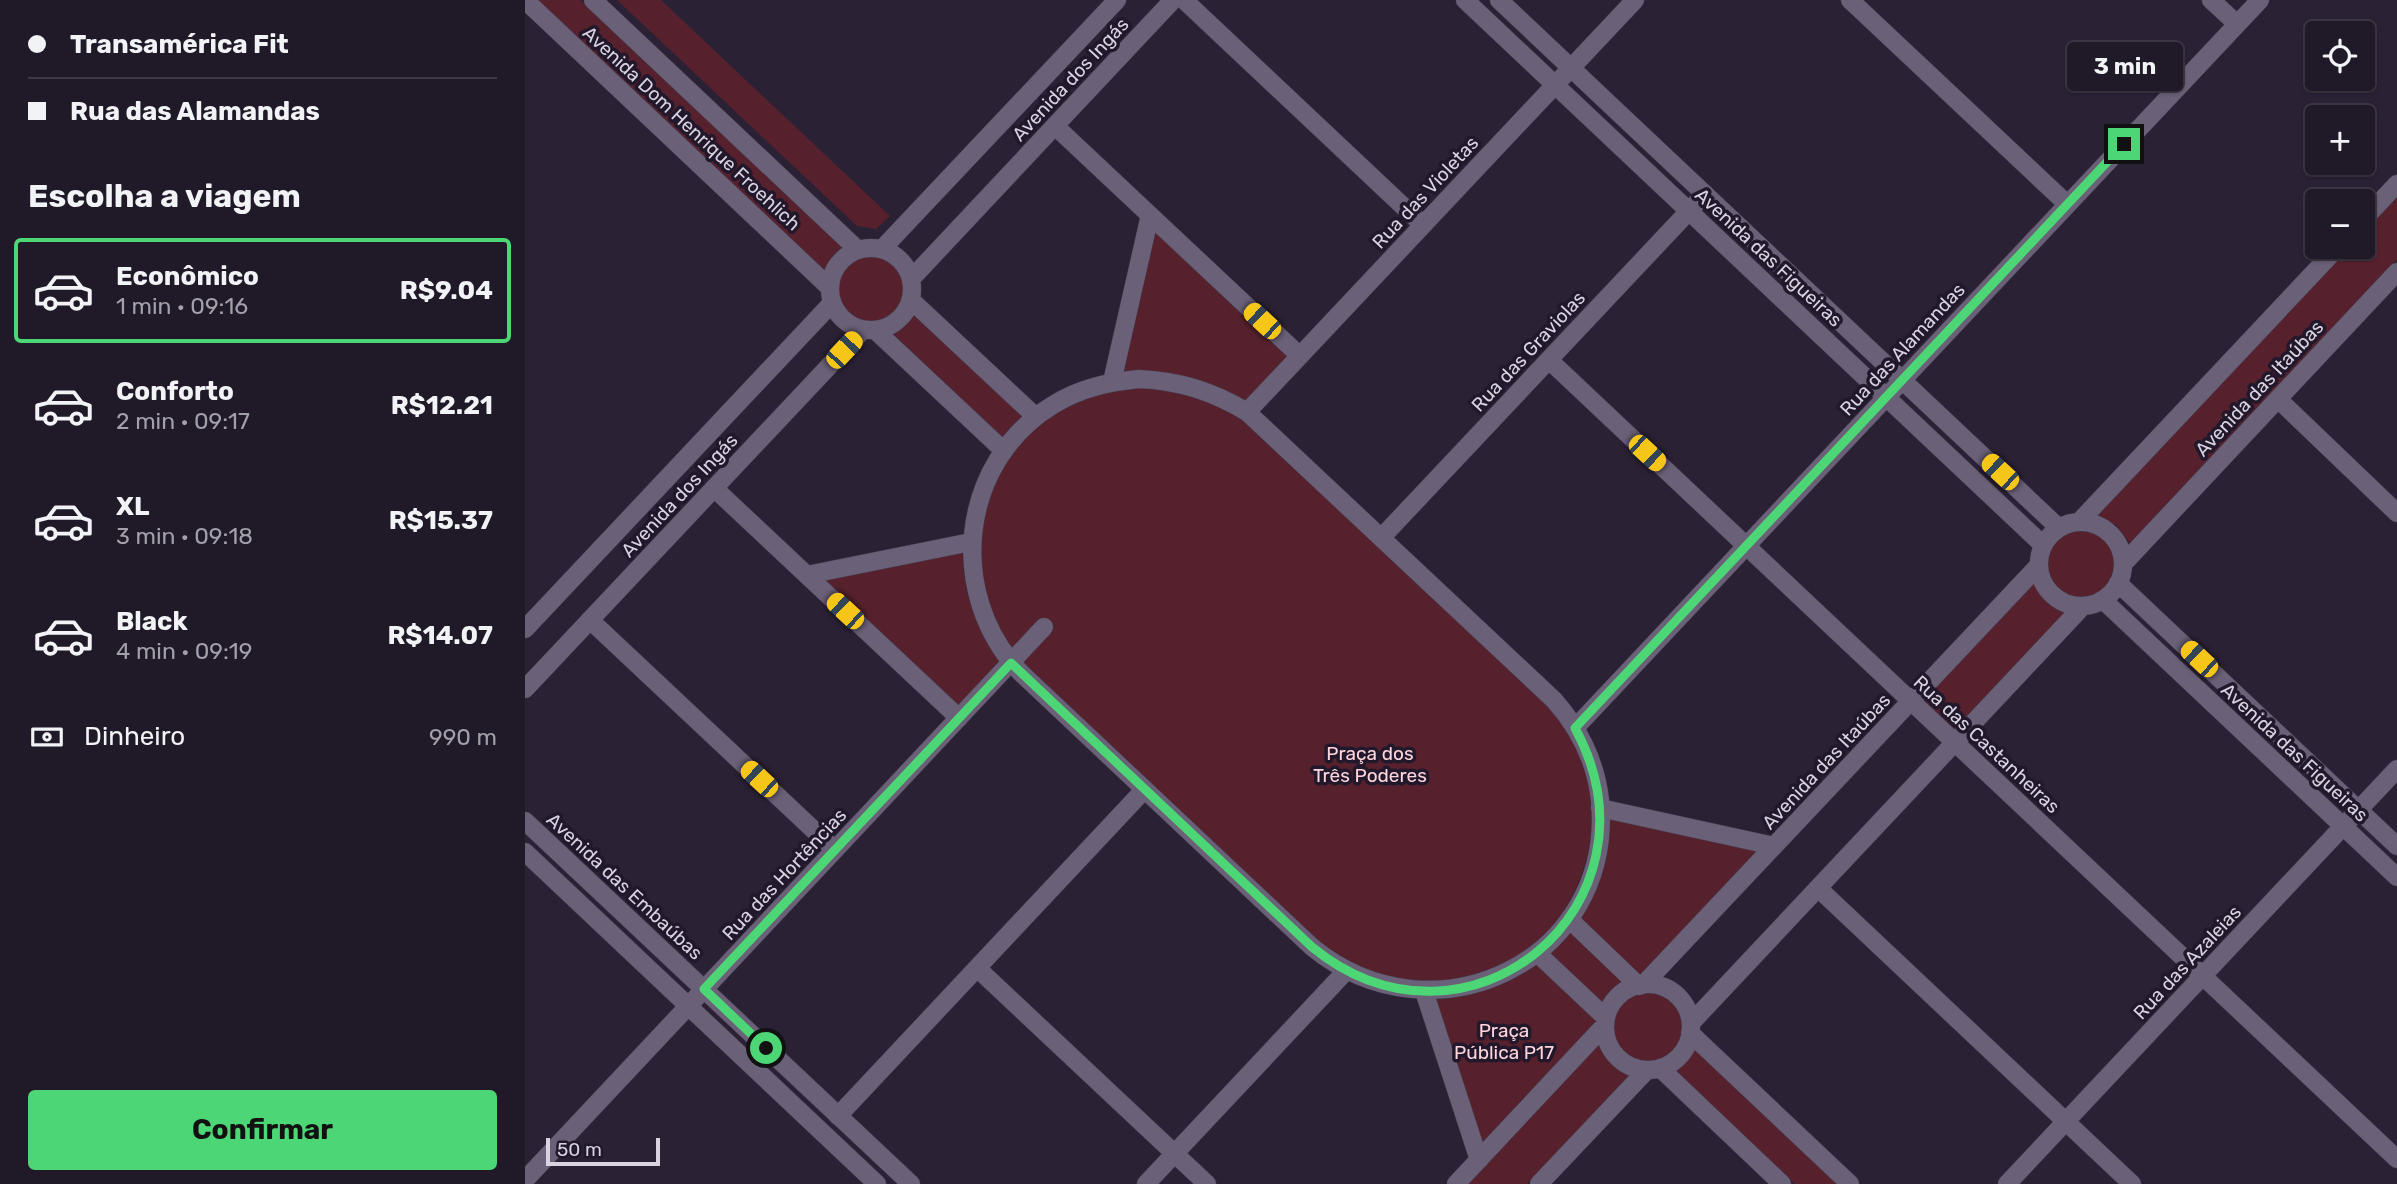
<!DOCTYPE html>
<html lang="pt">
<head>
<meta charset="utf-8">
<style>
  body { margin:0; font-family:Rubik,sans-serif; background:#2d2634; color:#f1f3f6; height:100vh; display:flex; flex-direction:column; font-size:26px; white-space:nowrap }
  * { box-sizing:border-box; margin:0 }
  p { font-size:23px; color:#a2a0a8 }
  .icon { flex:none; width:38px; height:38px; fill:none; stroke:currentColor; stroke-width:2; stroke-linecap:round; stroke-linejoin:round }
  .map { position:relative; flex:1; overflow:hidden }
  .side { display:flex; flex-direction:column; background:#201928; width:525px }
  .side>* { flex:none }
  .banner { display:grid; align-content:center; height:154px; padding:0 28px; background:#201928 }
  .tools { position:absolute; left:1780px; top:21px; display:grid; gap:14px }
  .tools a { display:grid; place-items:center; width:70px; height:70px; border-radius:7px; background:#201928; box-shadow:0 2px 5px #0004,0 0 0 2px #3d3845; font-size:35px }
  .scale { position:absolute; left:21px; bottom:18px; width:114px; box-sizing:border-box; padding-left:7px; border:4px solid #d9d3e1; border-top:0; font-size:19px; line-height:24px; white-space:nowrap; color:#d9d3e1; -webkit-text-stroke:5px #21182b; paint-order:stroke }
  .end { position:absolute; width:32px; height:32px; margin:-16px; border:9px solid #4dd676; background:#111; box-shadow:0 0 0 4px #111 }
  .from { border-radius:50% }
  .bubble { position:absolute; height:49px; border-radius:7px; background:#201928; box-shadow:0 2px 5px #0004,0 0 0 2px #3d3845; font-size:23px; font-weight:700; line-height:49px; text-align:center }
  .car { position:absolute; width:21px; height:42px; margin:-21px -10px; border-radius:9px; box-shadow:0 0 5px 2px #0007; background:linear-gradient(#f5c518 24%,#345 0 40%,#f5c518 0 76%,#345 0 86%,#f5c518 0) }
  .banner b { display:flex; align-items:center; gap:24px; height:66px; font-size:26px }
  .banner b+b { border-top:2px solid #3d3845 }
  .banner i { width:18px; height:18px; background:#f1f3f6 }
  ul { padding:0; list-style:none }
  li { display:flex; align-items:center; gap:21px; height:105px; margin:0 14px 10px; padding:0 14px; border:4px solid transparent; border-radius:7px }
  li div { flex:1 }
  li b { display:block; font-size:26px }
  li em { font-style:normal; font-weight:700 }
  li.on { border-color:#4dd676 }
  li>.icon { width:63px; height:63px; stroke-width:1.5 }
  h2 { padding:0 28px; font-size:32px; line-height:84px }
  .pay { display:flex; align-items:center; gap:18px; height:77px; padding:0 28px; font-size:26px }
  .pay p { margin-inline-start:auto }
  .cta { display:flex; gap:14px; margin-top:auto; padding:14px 28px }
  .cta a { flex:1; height:80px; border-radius:7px; background:#4dd676; color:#111; font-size:28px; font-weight:700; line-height:80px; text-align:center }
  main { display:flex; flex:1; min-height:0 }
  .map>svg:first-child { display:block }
  .green { fill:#56212d }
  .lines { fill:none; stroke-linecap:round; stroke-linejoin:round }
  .street-casing { stroke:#463e50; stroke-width:19 }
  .secondary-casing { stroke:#463e50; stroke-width:19 }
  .street { stroke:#6a6077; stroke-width:18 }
  .secondary { stroke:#6a6077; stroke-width:18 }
  .route { stroke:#4dd676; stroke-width:9 }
  .labels { text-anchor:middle; stroke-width:7; stroke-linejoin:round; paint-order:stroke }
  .street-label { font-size:19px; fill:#d9d3e1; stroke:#21182b }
  .park-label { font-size:19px; fill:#ffd5db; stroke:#21182b }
</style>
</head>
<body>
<main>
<section class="side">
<div class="banner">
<b><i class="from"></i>Transamérica Fit</b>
<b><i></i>Rua das Alamandas</b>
</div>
<h2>Escolha a viagem</h2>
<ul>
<li class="on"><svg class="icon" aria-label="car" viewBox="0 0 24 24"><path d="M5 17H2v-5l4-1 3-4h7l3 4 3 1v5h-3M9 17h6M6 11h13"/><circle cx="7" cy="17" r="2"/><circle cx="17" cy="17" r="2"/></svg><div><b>Econômico</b><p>1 min · 09:16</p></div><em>R$9.04</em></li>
<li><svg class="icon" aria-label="car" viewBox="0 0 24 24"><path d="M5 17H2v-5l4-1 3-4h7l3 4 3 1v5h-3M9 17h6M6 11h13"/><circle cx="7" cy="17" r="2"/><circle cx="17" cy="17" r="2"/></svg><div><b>Conforto</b><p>2 min · 09:17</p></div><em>R$12.21</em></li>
<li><svg class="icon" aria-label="car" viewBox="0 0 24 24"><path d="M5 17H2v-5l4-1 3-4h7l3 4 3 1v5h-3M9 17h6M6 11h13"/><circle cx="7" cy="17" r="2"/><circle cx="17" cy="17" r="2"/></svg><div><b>XL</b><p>3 min · 09:18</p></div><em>R$15.37</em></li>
<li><svg class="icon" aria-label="car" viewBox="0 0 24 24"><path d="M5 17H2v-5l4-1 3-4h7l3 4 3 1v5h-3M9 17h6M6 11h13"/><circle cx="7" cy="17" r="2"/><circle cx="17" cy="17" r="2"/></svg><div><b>Black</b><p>4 min · 09:19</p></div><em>R$14.07</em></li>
</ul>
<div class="pay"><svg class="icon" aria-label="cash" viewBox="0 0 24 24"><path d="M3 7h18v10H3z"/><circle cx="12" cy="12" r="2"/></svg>Dinheiro<p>990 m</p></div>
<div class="cta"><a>Confirmar</a></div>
</section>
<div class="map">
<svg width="1872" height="1184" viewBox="0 0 1872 1184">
  <rect width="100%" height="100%" fill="#2b2135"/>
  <!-- green -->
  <path class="green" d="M12 0H55L318 248 306 258 299 270Z
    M92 0H136L365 216 351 229 332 226Z
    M1872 197V260L1605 543 1591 525 1571 516 1825 247H1838V233Z
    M628 225 776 365 726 405C685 380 644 368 595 372Z
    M313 290a33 33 0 1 1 66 0a33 33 0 1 1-66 0Z
    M389 314 498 417 478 438 368 334 381 326Z
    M614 388C652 389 685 399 717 420L1020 703C1111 796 1062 959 931 979 909 982 885 984 863 978 834 970 812 954 788 937L502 667C489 652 476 637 469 619 425 505 493 398 614 388Z
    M1523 564a33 33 0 1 1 66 0a33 33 0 1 1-66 0Z
    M438 549C436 593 454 633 479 667L443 720 293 578Z
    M1511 580C1517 595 1525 605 1540 613L1427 733 1396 703Z
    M1085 816 1235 849 1116 975C1088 987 1081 993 1072 1022L955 1147 908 1000C1013 990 1080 922 1085 816Z
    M1089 1027a34 34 0 1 1 68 0a34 34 0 1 1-68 0Z
    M1074 1044C1080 1059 1090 1069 1105 1075L1002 1184H943Z
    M1169 1049 1313 1184H1270L1150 1071 1162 1061Z"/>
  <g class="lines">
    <!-- street casing -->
    <g class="street-casing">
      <path id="street" d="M659 0 898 225
        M1325 0 1542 204
        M1686 0 1712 24
        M530 126 775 356
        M1024 360 1872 1159
        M587 382 625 215
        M1753 399 1872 513
        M722 412 1110 0
        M189 488 434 718
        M856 538 1180 194
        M282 575 446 542
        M65 620 310 850
        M1050 728 1735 0
        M1075 808 1249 846
        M1293 888 1607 1184
        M452 968 682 1184
        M899 991 954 1160
        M313 1116 619 790
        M0 1180 519 627
        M621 1184 821 971
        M1482 1184 1872 769"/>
    </g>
    <!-- secondary casing -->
    <g class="secondary-casing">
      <path id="secondary" d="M0 0 304 287
        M68 0 333 250
        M940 0 1518 545
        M974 0 1534 528
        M1838 220 1872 184
        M305 289a41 41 0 1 1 82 0a41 41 0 1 1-82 0Z
        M357 249 592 0
        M386 279 648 0
        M386 300 511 417
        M351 331 479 451
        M614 379C655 381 687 391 722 412L1029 700C1054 728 1071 763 1075 800 1090 961 909 1047 787 947L495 672C421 594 434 462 528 405 555 388 584 382 614 379Z
        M1514 564a42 42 0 1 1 84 0a42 42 0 1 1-84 0Z
        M1554 522 1813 247
        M1598 564 1872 272
        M1593 583 1872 846
        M1578 600 1872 877
        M0 629 307 303
        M0 689 338 330
        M0 821 386 1184
        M0 852 352 1184
        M1044 919 1114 986
        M1012 953 1081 1018
        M1080 1027a43 43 0 1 1 86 0a43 43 0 1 1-86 0Z
        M1118 985 1514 565
        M1166 1023 1558 606
        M1165 1033 1325 1184
        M1135 1068 1257 1184
        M931 1184 1080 1025
        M1014 1184 1122 1070"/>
    </g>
    <!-- street -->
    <use href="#street" class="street"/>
    <!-- secondary -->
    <use href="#secondary" class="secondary"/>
  </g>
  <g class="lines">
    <!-- route -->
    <path class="route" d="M241 1048 179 989 486 663 787 947C942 1074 1146 905 1050 728L1599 144"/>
  </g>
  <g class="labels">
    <!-- street labels -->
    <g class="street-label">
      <text transform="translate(545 79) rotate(-47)" y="7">Avenida dos Ingás</text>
      <text transform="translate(167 128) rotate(43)" y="7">Avenida Dom Henrique Froehlich</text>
      <text transform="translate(900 192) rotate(-47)" y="7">Rua das Violetas</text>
      <text transform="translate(1244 257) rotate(43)" y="7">Avenida das Figueiras</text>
      <text transform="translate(1377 349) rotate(-47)" y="7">Rua das Alamandas</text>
      <text transform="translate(1003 351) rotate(-47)" y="7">Rua das Graviolas</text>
      <text transform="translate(1734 388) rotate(-47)" y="7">Avenida das Itaúbas</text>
      <text transform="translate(154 495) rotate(-47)" y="7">Avenida dos Ingás</text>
      <text transform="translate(1462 744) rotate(43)" y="7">Rua das Castanheiras</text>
      <text transform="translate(1770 752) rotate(43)" y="7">Avenida das Figueiras</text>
      <text transform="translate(1301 761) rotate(-47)" y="7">Avenida das Itaúbas</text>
      <text transform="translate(259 874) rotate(-47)" y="7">Rua das Hortências</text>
      <text transform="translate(100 886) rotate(43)" y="7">Avenida das Embaúbas</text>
      <text transform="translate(1662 962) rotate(-47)" y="7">Rua das Azaleias</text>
    </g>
    <!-- park labels -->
    <g class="park-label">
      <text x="845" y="760">Praça dos<tspan x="845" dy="22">Três Poderes</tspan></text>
      <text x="979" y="1037">Praça<tspan x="979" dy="22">Pública P17</tspan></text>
    </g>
  </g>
</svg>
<div class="tools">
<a><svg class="icon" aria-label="locate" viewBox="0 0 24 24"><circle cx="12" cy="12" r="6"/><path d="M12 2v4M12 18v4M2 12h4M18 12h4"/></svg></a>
<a>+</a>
<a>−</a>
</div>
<div class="scale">50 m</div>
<i class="end from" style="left:241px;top:1048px"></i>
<i class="end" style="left:1599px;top:144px"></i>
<div class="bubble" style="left:1542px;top:42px;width:116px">3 min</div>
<i class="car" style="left:737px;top:321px;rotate:313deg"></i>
<i class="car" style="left:319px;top:350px;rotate:43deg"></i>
<i class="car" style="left:1122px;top:453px;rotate:133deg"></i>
<i class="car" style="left:1475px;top:472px;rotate:313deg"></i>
<i class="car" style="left:320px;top:611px;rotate:313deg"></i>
<i class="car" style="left:1674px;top:659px;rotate:313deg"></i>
<i class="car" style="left:234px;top:779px;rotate:313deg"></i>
</div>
</main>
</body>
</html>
